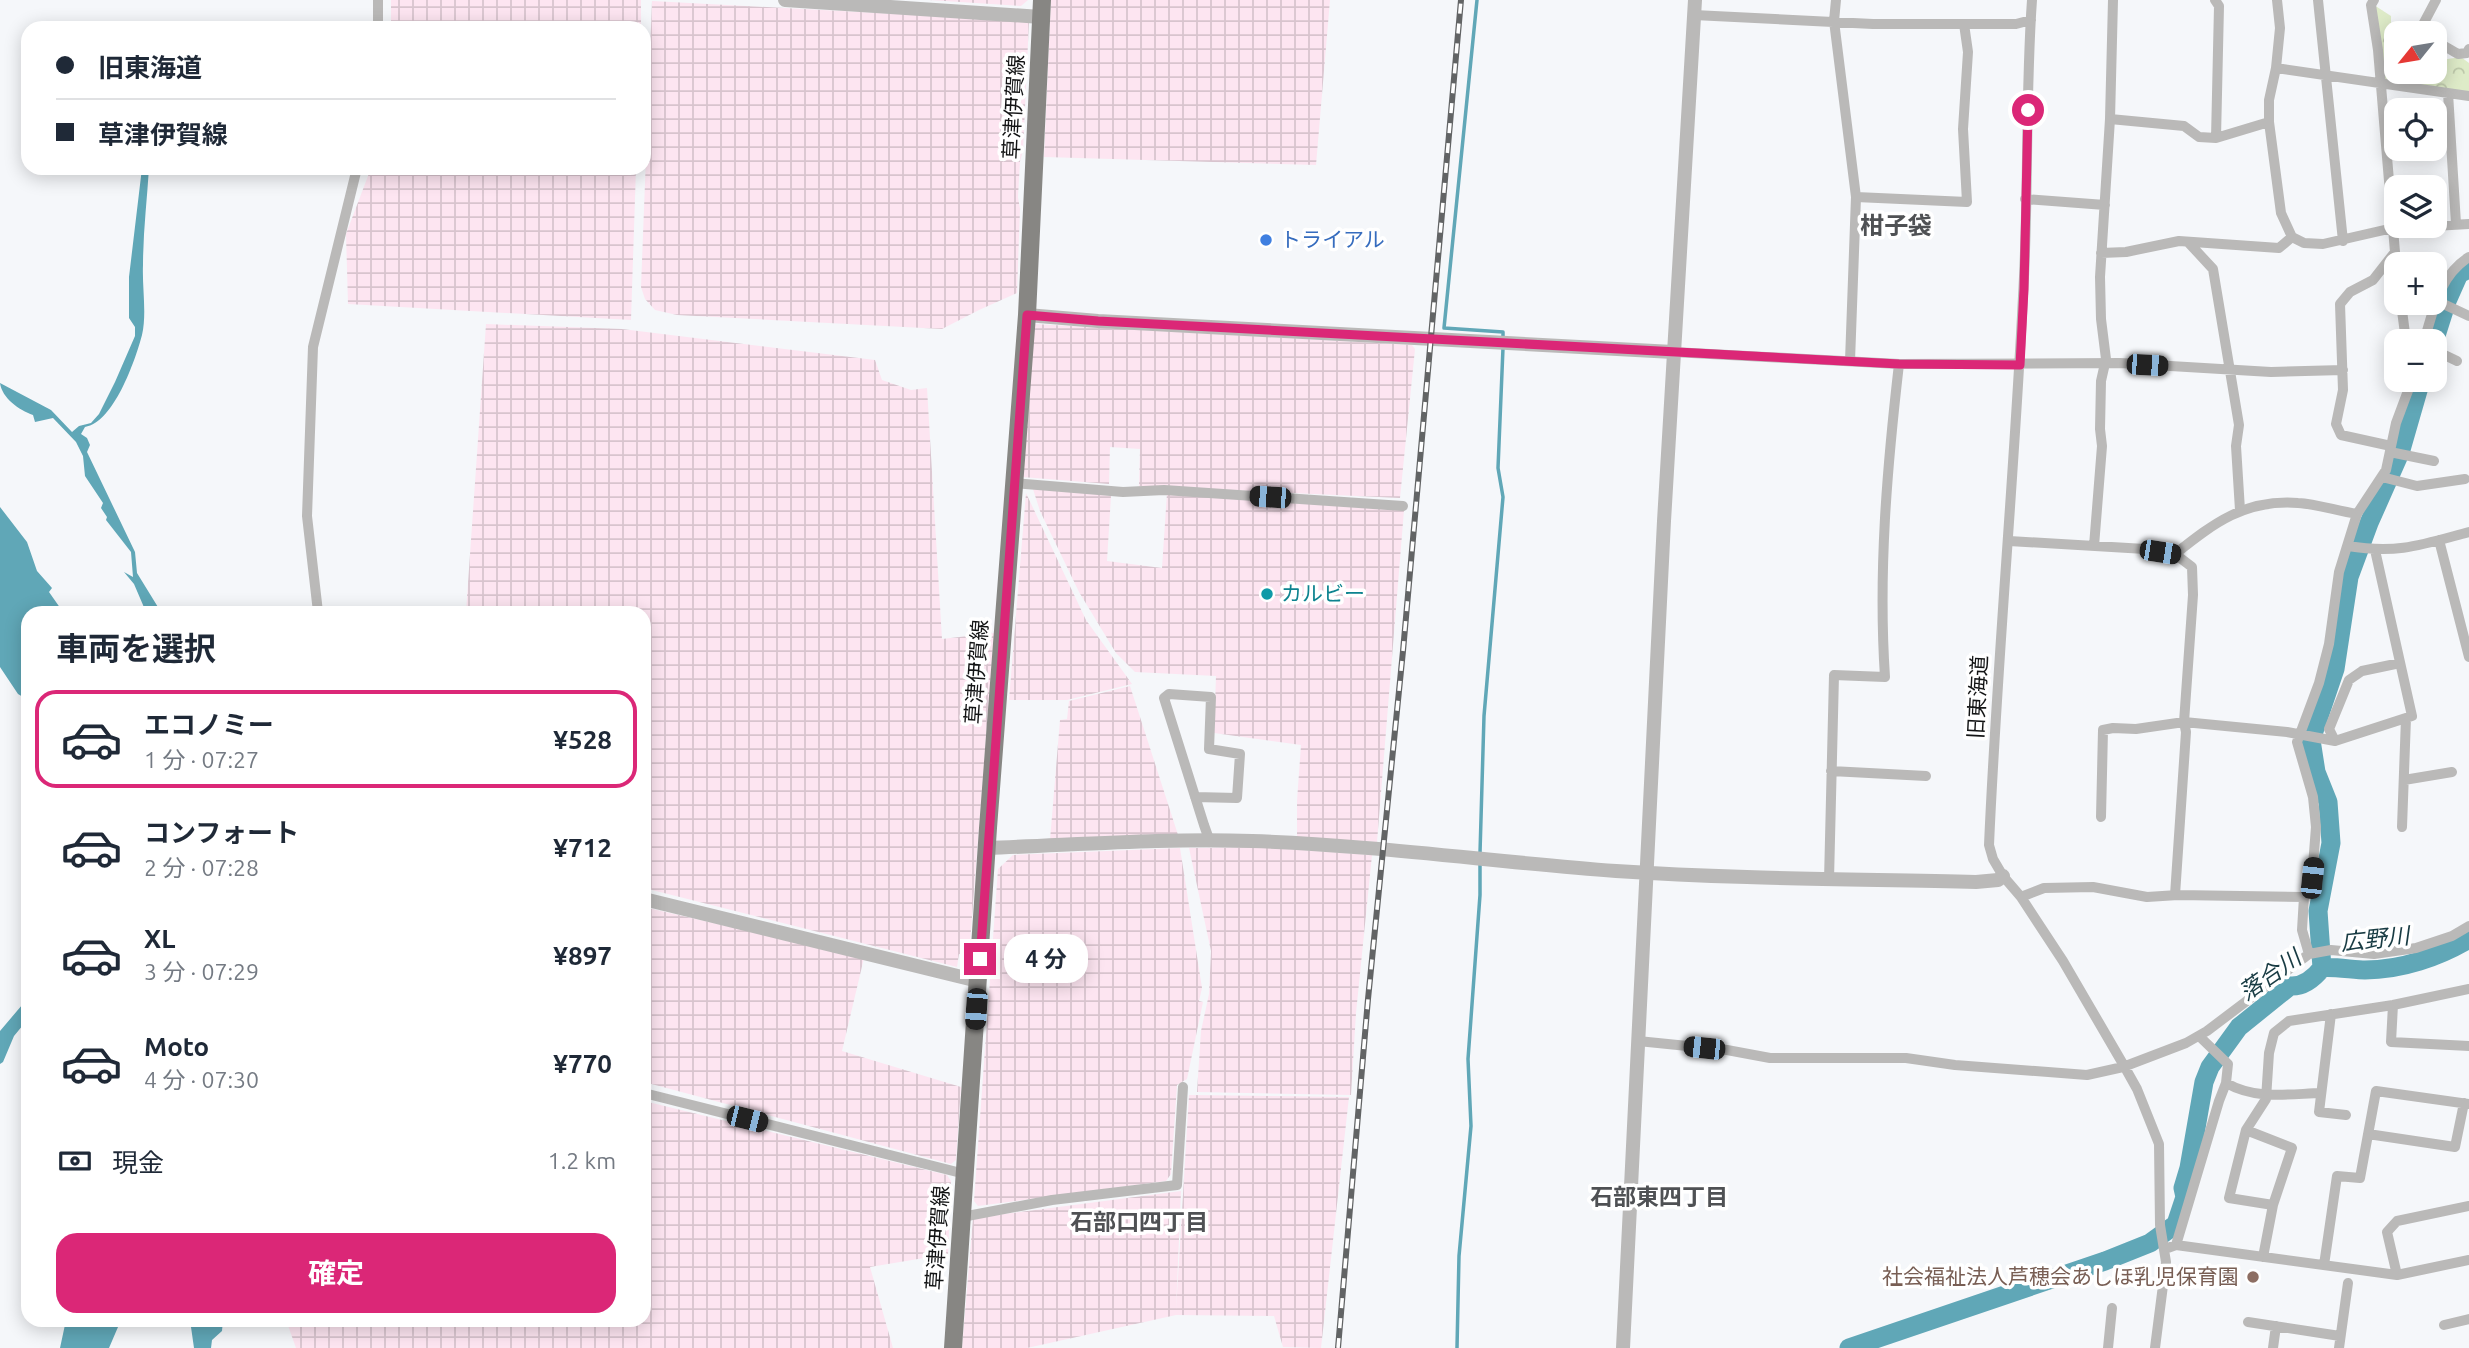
<!DOCTYPE html>
<html lang="ja">
<head>
<meta charset="utf-8">
<style>
  body { margin:0; font-family:Ubuntu,"Noto Sans JP",sans-serif; background:#f6f6f7; color:#1f2937; height:100vh; display:flex; flex-direction:column; font-size:26px; white-space:nowrap }
  * { box-sizing:border-box; margin:0 }
  p { font-size:23px; color:#747a83 }
  .icon { flex:none; width:38px; height:38px; fill:none; stroke:currentColor; stroke-width:2; stroke-linecap:round; stroke-linejoin:round }
  .map { position:relative; flex:1; overflow:hidden }
  .panel { position:absolute; left:21px; top:606px; width:630px; height:721px; display:flex; flex-direction:column; background:#fff; border-radius:21px; box-shadow:0 4px 18px #0003 }
  .panel>* { flex:none }
  .top-card { position:absolute; left:21px; top:21px; width:630px; height:154px; border-radius:21px; box-shadow:0 4px 18px #0003; display:grid; align-content:center; height:154px; padding:0 35px; background:#fff }
  .needle { width:46px; rotate:240deg }
  .buttons { position:absolute; left:2384px; top:21px; display:grid; gap:14px }
  .buttons a { display:grid; place-items:center; width:63px; height:63px; border-radius:14px; background:#fff; box-shadow:0 4px 18px #0003; font-size:35px }
  .end { position:absolute; width:32px; height:32px; margin:-16px; border:9px solid #db2777; background:#fff; box-shadow:0 0 0 4px #fff }
  .from { border-radius:50% }
  .bubble { position:absolute; height:49px; border-radius:21px; background:#fff; box-shadow:0 4px 18px #0003; font-size:23px; font-weight:700; line-height:49px; text-align:center }
  .car { position:absolute; width:21px; height:42px; margin:-21px -10px; border-radius:9px; box-shadow:0 0 5px 2px #0007; background:linear-gradient(#222 24%,#8ab4d8 0 40%,#222 0 76%,#8ab4d8 0 86%,#222 0) }
  .top-card b { display:flex; align-items:center; gap:24px; height:66px; font-size:26px }
  .top-card b+b { border-top:2px solid #e0e1e3 }
  .top-card i { width:18px; height:18px; background:#1f2937 }
  ul { padding:0; list-style:none }
  li { display:flex; align-items:center; gap:21px; height:98px; margin:0 14px 10px; padding:0 21px; border:4px solid transparent; border-radius:21px }
  li div { flex:1 }
  li b { display:block; font-size:26px }
  li em { font-style:normal; font-weight:700 }
  li.current { border-color:#db2777 }
  li>.icon { width:63px; height:63px; stroke-width:1.5 }
  h2 { padding:0 35px; font-size:32px; line-height:84px }
  .pay { display:flex; align-items:center; gap:18px; height:77px; padding:0 35px; font-size:26px }
  .pay p { margin-inline-start:auto }
  .action { display:flex; gap:14px; margin-top:auto; padding:14px 35px }
  .action a { flex:1; height:80px; border-radius:21px; background:#db2777; color:#fff; font-size:28px; font-weight:700; line-height:80px; text-align:center }
  .map>svg:first-child { display:block }
  .industrial { fill:url(#industrial-grid) }
  .forest { fill:url(#forest-crowns) }
  .water { fill:#60a7b7 }
  .lines { fill:none; stroke-linecap:round; stroke-linejoin:round }
  .stream { stroke:#60a7b7; stroke-width:3.5 }
  .river { stroke:#60a7b7; stroke-width:19 }
  .minor { stroke:#bab9b8; stroke-width:10 }
  .tertiary { stroke:#bab9b8; stroke-width:14 }
  .primary { stroke:#878683; stroke-width:18 }
  .rail-casing { stroke:#626465; stroke-width:6 }
  .rail { stroke:#fff; stroke-width:3.5; stroke-dasharray:10; stroke-linecap:butt }
  .route { stroke:#db2777; stroke-width:9 }
  .shop-dot { fill:#3f7fe0; stroke:#fff; stroke-width:2.5 }
  .culture-dot { fill:#0f9aa8; stroke:#fff; stroke-width:2.5 }
  .education-dot { fill:#8d6e63; stroke:#fff; stroke-width:2.5 }
  .labels { text-anchor:middle; stroke-width:7; stroke-linejoin:round; paint-order:stroke }
  .street-label { font-size:21px; fill:#131415; stroke:#fff }
  .shop-label { font-size:21px; fill:#366cbe; stroke:#fff; text-anchor:start }
  .culture-label { font-size:21px; fill:#0d838f; stroke:#fff; text-anchor:start }
  .education-label { font-size:21px; fill:#785e54; stroke:#fff; text-anchor:end }
  .water-label { font-size:23px; font-style:italic; fill:#183b43; stroke:#fff }
  .neighbourhood-label { font-size:23px; font-weight:bold; fill:#4f5154; stroke:#fff }
  .quarter-label { font-size:24px; font-weight:bold; fill:#4f5154; stroke:#fff }
</style>
</head>
<body>
<div class="map">
<svg width="2469" height="1348" viewBox="0 0 2469 1348">
  <defs>
    <pattern id="industrial-grid" width="8" height="8" patternUnits="userSpaceOnUse" patternTransform="scale(1.75)"><rect width="8" height="8" fill="#fde5f1"/><path d="M0 4h8M4 0v8" fill="none" stroke="#d8c4ce"/></pattern>
    <pattern id="forest-crowns" width="20" height="18" patternUnits="userSpaceOnUse" patternTransform="scale(1.75)"><rect width="20" height="18" fill="#deebc8"/><path d="M2 6a3 3 0 1 1 6 0M12 15a3 3 0 1 1 6 0" fill="none" stroke="#bec9ab"/></pattern>
  </defs>
  <rect width="100%" height="100%" fill="#f5f7fa"/>
  <!-- industrial -->
  <path class="industrial" d="M391 0H641V28H391Z
    M929 0H1028L1021 6Z
    M1051 0H1330L1316 165 1044 157Z
    M652 1 1029 21 1023 151 1020 161 1018 197 1020 209 1017 293 979 310 942 329 677 315 655 310 645 299 641 287Z
    M371 168H636L631 320 348 304 346 234Z
    M486 324 622 329 875 360 882 380 911 390 927 388 942 639 994 633 969 956 959 954 957 967 644 888V612H466Z
    M1035 324 1412 345 1415 349 1400 498 1139 486 1140 449 1110 447 1109 484 1022 477Z
    M1032 486 1111 496 1107 561 1162 568 1167 493 1404 510 1377 842 1297 838V801L1301 745 1214 733 1216 676 1135 672 1116 653 1079 592 1040 511Z
    M1026 493 1086 620 1132 684 1067 700H1009Z
    M1130 686 1179 838 1050 840 1060 720 1067 719 1069 701Z
    M1264 847 1372 855 1356 1013 1351 1095 1197 1092 1201 1031 1209 994 1211 951 1189 848Z
    M1180 848 1202 988 1199 1001 1203 1002 1187 1079 1177 1085 1171 1174 1166 1181 978 1206 974 1201 998 869 1013 855Z
    M644 907 864 958 842 1051 961 1087 956 1160 951 1164 644 1082Z
    M1189 1095 1349 1097 1321 1348 1283 1347 1274 1316 1176 1315 1027 1348H962L973 1218 1181 1191 1176 1310Z
    M644 1101 947 1175 951 1181 948 1254 870 1267 893 1348H296L286 1320H644Z"/>
  <!-- forest -->
  <path class="forest" d="M2374 5 2391 16V39L2396 47V72H2434V61L2461 57 2469 63V93L2382 79Z"/>
  <!-- water -->
  <path class="water" d="M142 168H149C147 200 143 233 143 265 142 287 147 314 142 335 135 361 114 422 85 427L81 434 87 438 90 445 87 452 135 552 137 573 161 612H146L134 584 124 572 133 577 131 552 106 520 107 517 101 508 103 503 85 476 83 456 76 442 53 418 35 422 33 415C19 410 2 398 0 383L51 410 72 432 79 426 91 423 99 414 115 382 135 336V327L129 318V277Z
    M0 507 27 542 37 571 52 588 49 592 63 612H28V700L18 694 0 667Z
    M28 998V1019L14 1036 3 1062 0 1064V1031Z
    M66 1320H121L109 1348H60Z
    M190 1320H223L222 1331 212 1340 211 1348H194Z"/>
  <g class="lines">
    <!-- stream -->
    <path class="stream" d="M1477 0 1444 328 1503 332V340
      M1480 853 1484 716 1503 497 1498 468 1503 348
      M1457 1348 1459 1256 1471 1126 1468 1059 1480 895V864"/>
    <!-- river -->
    <path class="river" d="M2434 342 2447 301 2459 274 2469 269
      M2322 968C2329 966 2355 970 2365 970 2401 970 2439 957 2469 939
      M1849 1348 2105 1261 2150 1243 2168 1230 2176 1224 2185 1197 2183 1188 2189 1168 2204 1082 2210 1067 2239 1027 2290 986C2303 987 2314 978 2322 968L2318 911 2331 843 2328 802 2316 772 2311 740 2335 669 2349 577 2369 523 2400 453 2421 380"/>
    <!-- minor -->
    <path class="minor" d="M378 0V28
      M1836 0 1834 21 1856 197 1850 361
      M2032 0C2025 98 2029 197 2023 296 2014 479 1997 662 1989 845L1993 859 2003 876 2021 897 2063 961 2123 1064 2137 1089 2159 1144 2160 1225 2166 1262 2155 1348
      M2215 0 2219 6 2216 138 2269 122
      M2277 0 2280 28 2276 68 2269 100V122L2281 213 2292 237 2304 243 2323 244 2393 228 2434 226
      M2318 0 2343 241
      M2374 0 2371 5 2378 50 2396 264
      M1694 15 1873 24H2016L2031 20
      M2422 33 2419 32 2436 0
      M2434 40 2458 54 2467 53 2469 49
      M2276 68 2469 96
      M2448 93 2456 224
      M2110 119 2184 126 2199 137 2216 138
      M1856 197 1967 202 1963 129 1968 52 1964 24
      M2025 199 2105 205
      M2434 226 2469 224
      M2188 242 2213 269 2239 425 2236 446 2240 510
      M2101 253 2126 252 2179 241 2279 248 2292 237
      M2437 301 2469 316
      M2401 303 2406 341
      M2424 341C2434 309 2439 276 2469 257
      M2434 350 2457 361
      M1673 352 1899 364 2120 363 2271 372 2343 370
      M2391 446 2341 435 2336 424 2343 390 2340 304 2350 292 2373 280 2395 252
      M2390 452 2434 461
      M2382 477 2417 486 2465 479
      M1014 483 1123 492 1164 490 1403 506
      M2439 540 2469 657
      M2009 541 2145 549 2175 554C2214 523 2245 499 2298 503 2317 504 2337 511 2357 514
      M2094 546 2102 446 2100 429 2101 381 2106 359 2101 319 2100 277 2110 119 2113 0
      M2348 546C2398 554 2421 545 2469 532
      M2175 554 2192 567 2193 595 2184 722 2287 732 2335 741 2412 716 2375 550
      M318 612 307 516 313 347 357 168
      M2335 741 2329 729 2349 680 2362 671 2400 663
      M1831 771 1926 776
      M2404 780 2452 772
      M1195 797 1237 798 1240 754 1209 749 1211 697 1169 694 1164 698 1204 825 1210 842
      M2101 817 2103 730 2113 728 2136 729 2184 722 2186 732 2175 895
      M2402 827 2406 718
      M1829 880 1834 675 1885 677C1878 573 1887 468 1899 364
      M2021 897 2044 888 2093 887 2147 897 2178 895 2304 897
      M2309 954 2302 930 2304 897 2312 879 2316 827 2313 797 2297 742 2319 683 2329 644 2339 572 2357 514 2386 470 2396 423 2412 380
      M2393 1005 2391 1042 2469 1046
      M2331 1014 2319 1112 2346 1115
      M2199 1036 2228 1064 2226 1083C2256 1100 2288 1094 2321 1093
      M1638 1041 1727 1050 1770 1058H1906L1955 1065 2087 1075 2123 1067 2186 1043 2207 1031 2309 954 2331 950 2374 954 2416 948 2452 936 2469 926
      M644 1093 965 1174
      M2246 1130 2292 1148 2273 1205 2263 1257
      M2368 1134 2455 1147 2464 1103
      M2273 1205 2229 1198 2246 1130 2266 1099 2269 1053 2274 1033 2289 1021 2393 1005 2469 989
      M962 1217 1052 1200 1177 1185 1183 1087
      M2176 1245 2219 1101 2226 1083
      M2165 1249 2176 1245 2397 1275 2469 1260
      M2324 1265 2337 1176 2360 1178 2376 1091 2469 1104
      M2397 1275 2387 1232 2397 1221 2469 1206
      M2248 1322 2340 1336
      M2444 1325 2469 1319
      M2108 1348 2112 1308
      M2273 1348 2276 1326
      M2339 1348 2348 1283"/>
    <!-- tertiary -->
    <path class="tertiary" d="M785 0 1041 17
      M1027 315 1098 321 1673 352
      M987 848C1075 845 1164 838 1252 841 1374 845 1495 862 1616 871 1736 879 1856 879 1976 882L1998 880 2003 876
      M644 899 978 981
      M1623 1348 1664 521 1695 0"/>
    <!-- primary -->
    <path class="primary" d="M953 1348 988 828 1027 315 1042 0"/>
    <!-- rail casing -->
    <g class="rail-casing">
      <path id="rail" d="M1338 1348 1368 999 1403 651 1461 0"/>
    </g>
    <!-- rail -->
    <use href="#rail" class="rail"/>
  </g>
  <g class="lines">
    <!-- route -->
    <path class="route" d="M980 959 1027 315 1098 321 1899 364 2020 365 2024 289 2028 110"/>
  </g>
  <!-- markers -->
  <circle class="shop-dot" cx="1266" cy="240" r="7"/>
  <circle class="culture-dot" cx="1267" cy="594" r="7"/>
  <circle class="education-dot" cx="2253" cy="1277" r="7"/>
  <g class="labels">
    <!-- street labels -->
    <g class="street-label">
      <text transform="translate(1014 107) rotate(-87)" y="7">草津伊賀線</text>
      <text transform="translate(977 672) rotate(-86)" y="7">草津伊賀線</text>
      <text transform="translate(1978 697) rotate(-87)" y="7">旧東海道</text>
      <text transform="translate(938 1238) rotate(-86)" y="7">草津伊賀線</text>
    </g>
    <!-- shop labels -->
    <g class="shop-label">
      <text x="1280" y="247">トライアル</text>
    </g>
    <!-- culture labels -->
    <g class="culture-label">
      <text x="1281" y="601">カルビー</text>
    </g>
    <!-- education labels -->
    <g class="education-label">
      <text x="2239" y="1284">社会福祉法人芦穂会あしほ乳児保育園</text>
    </g>
    <!-- water labels -->
    <g class="water-label">
      <text transform="translate(2375 939) rotate(-6)" y="8">広野川</text>
      <text transform="translate(2270 975) rotate(-35)" y="8">落合川</text>
    </g>
    <!-- neighbourhood labels -->
    <g class="neighbourhood-label">
      <text x="1659" y="1205">石部東四丁目</text>
      <text x="1139" y="1230">石部口四丁目</text>
    </g>
    <!-- quarter labels -->
    <g class="quarter-label">
      <text x="1896" y="234">柑子袋</text>
    </g>
  </g>
</svg>
<div class="buttons">
<a><svg class="needle" viewBox="-14 -14 28 28"><path d="M0-13l5 13h-10z" fill="#e53935"/><path d="M0 13l5-13h-10z" fill="#747a83"/></svg></a>
<a><svg class="icon" aria-label="locate" viewBox="0 0 24 24"><circle cx="12" cy="12" r="6"/><path d="M12 2v4M12 18v4M2 12h4M18 12h4"/></svg></a>
<a><svg class="icon" aria-label="layers" viewBox="0 0 24 24"><path d="M12 4l9 5-9 5-9-5zM3 14l9 5 9-5"/></svg></a>
<a>+</a>
<a>−</a>
</div>
<i class="end from" style="left:2028px;top:110px"></i>
<i class="end" style="left:980px;top:959px"></i>
<div class="bubble" style="left:1004px;top:934px;width:84px">4 分</div>
<i class="car" style="left:2147px;top:365px;rotate:93deg"></i>
<i class="car" style="left:1270px;top:497px;rotate:274deg"></i>
<i class="car" style="left:2160px;top:552px;rotate:99deg"></i>
<i class="car" style="left:2312px;top:878px;rotate:6deg"></i>
<i class="car" style="left:976px;top:1009px;rotate:184deg"></i>
<i class="car" style="left:1704px;top:1048px;rotate:276deg"></i>
<i class="car" style="left:747px;top:1119px;rotate:104deg"></i>
<div class="top-card">
<b><i class="from"></i>旧東海道</b>
<b><i></i>草津伊賀線</b>
</div>
<section class="panel">
<h2>車両を選択</h2>
<ul>
<li class="current"><svg class="icon" aria-label="car" viewBox="0 0 24 24"><path d="M5 17H2v-5l4-1 3-4h7l3 4 3 1v5h-3M9 17h6M6 11h13"/><circle cx="7" cy="17" r="2"/><circle cx="17" cy="17" r="2"/></svg><div><b>エコノミー</b><p>1 分 · 07:27</p></div><em>¥528</em></li>
<li><svg class="icon" aria-label="car" viewBox="0 0 24 24"><path d="M5 17H2v-5l4-1 3-4h7l3 4 3 1v5h-3M9 17h6M6 11h13"/><circle cx="7" cy="17" r="2"/><circle cx="17" cy="17" r="2"/></svg><div><b>コンフォート</b><p>2 分 · 07:28</p></div><em>¥712</em></li>
<li><svg class="icon" aria-label="car" viewBox="0 0 24 24"><path d="M5 17H2v-5l4-1 3-4h7l3 4 3 1v5h-3M9 17h6M6 11h13"/><circle cx="7" cy="17" r="2"/><circle cx="17" cy="17" r="2"/></svg><div><b>XL</b><p>3 分 · 07:29</p></div><em>¥897</em></li>
<li><svg class="icon" aria-label="car" viewBox="0 0 24 24"><path d="M5 17H2v-5l4-1 3-4h7l3 4 3 1v5h-3M9 17h6M6 11h13"/><circle cx="7" cy="17" r="2"/><circle cx="17" cy="17" r="2"/></svg><div><b>Moto</b><p>4 分 · 07:30</p></div><em>¥770</em></li>
</ul>
<div class="pay"><svg class="icon" aria-label="cash" viewBox="0 0 24 24"><path d="M3 7h18v10H3z"/><circle cx="12" cy="12" r="2"/></svg>現金<p>1.2 km</p></div>
<div class="action"><a>確定</a></div>
</section>
</div>
</body>
</html>
